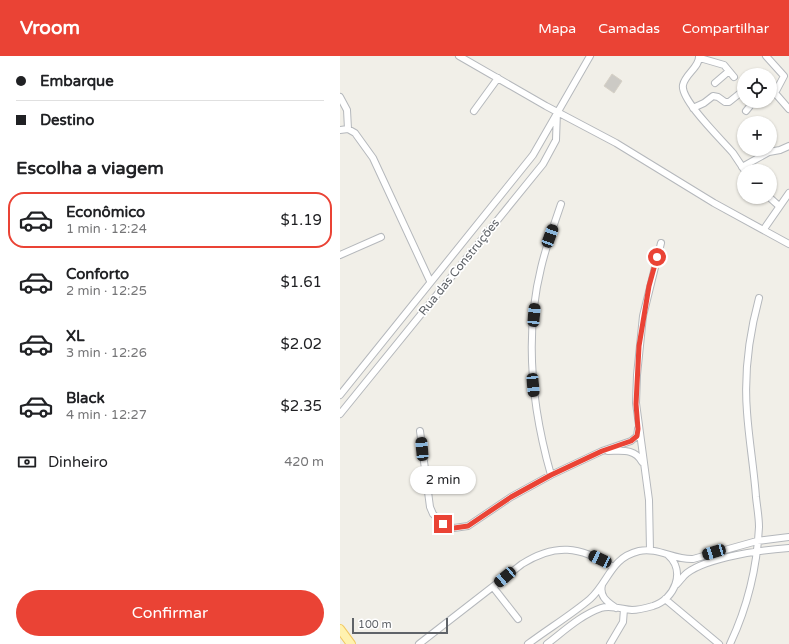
<!DOCTYPE html>
<html lang="pt">
<head>
<meta charset="utf-8">
<style>
  body { margin:0; font-family:"Varela Round",sans-serif; background:#f6f6f6; color:#202124; height:100vh; display:flex; flex-direction:column; font-size:15px; white-space:nowrap }
  * { box-sizing:border-box; margin:0 }
  p { font-size:13px; color:#757577 }
  .icon { flex:none; width:22px; height:22px; fill:none; stroke:currentColor; stroke-width:2; stroke-linecap:round; stroke-linejoin:round }
  .map { position:relative; flex:1; overflow:hidden }
  .sheet { display:flex; flex-direction:column; background:#fff; width:340px }
  .sheet>* { flex:none }
  .top-card { display:grid; align-content:center; height:88px; padding:0 16px; background:#fff }
  .fabs { position:absolute; left:397px; top:12px; display:grid; gap:8px }
  .fabs a { display:grid; place-items:center; width:40px; height:40px; border-radius:50%; background:#fff; box-shadow:0 1px 3px #0004; font-size:20px }
  .scale { position:absolute; left:12px; bottom:10px; width:96px; box-sizing:border-box; padding-left:4px; border:2px solid #5f6368; border-top:0; font-size:11px; line-height:14px; white-space:nowrap; color:#5f6368; -webkit-text-stroke:3px #fff; paint-order:stroke }
  .end { position:absolute; width:18px; height:18px; margin:-9px; border:5px solid #ea4335; background:#fff; box-shadow:0 0 0 2px #fff }
  .from { border-radius:50% }
  .bubble { position:absolute; height:28px; border-radius:14px; background:#fff; box-shadow:0 1px 3px #0004; font-size:13px; font-weight:600; line-height:28px; text-align:center }
  .car { position:absolute; width:12px; height:24px; margin:-12px -6px; border-radius:5px; box-shadow:0 0 3px 1px #0007; background:linear-gradient(#222 24%,#8ab4d8 0 40%,#222 0 76%,#8ab4d8 0 86%,#222 0) }
  .top-card b { display:flex; align-items:center; gap:14px; height:38px; font-size:15px }
  .top-card b+b { border-top:1px solid #e0e0e0 }
  .top-card i { width:10px; height:10px; background:#202124 }
  ul { padding:0; list-style:none }
  li { display:flex; align-items:center; gap:12px; height:56px; margin:0 8px 6px; padding:0 8px; border:2px solid transparent; border-radius:16px }
  li div { flex:1 }
  li b { display:block; font-size:15px }
  li em { font-style:normal; font-weight:600 }
  li.on { border-color:#ea4335 }
  li>.icon { width:36px; height:36px; stroke-width:1.5 }
  h2 { padding:0 16px; font-size:18px; line-height:48px }
  .pay { display:flex; align-items:center; gap:10px; height:44px; padding:0 16px; font-size:15px }
  .pay p { margin-inline-start:auto }
  .cta { display:flex; gap:8px; margin-top:auto; padding:8px 16px }
  .cta a { flex:1; height:46px; border-radius:24px; background:#ea4335; color:#fff; font-size:16px; font-weight:600; line-height:46px; text-align:center }
  header { display:flex; align-items:center; gap:24px; box-sizing:border-box; height:56px; padding:0 20px; background:#ea4335; color:#fff }
  header strong { font-size:19px }
  nav { display:flex; gap:22px; margin-inline-start:auto; font-size:14px }
  main { display:flex; flex:1; min-height:0 }
  .map>svg:first-child { display:block }
  .building { fill:#cccac5; stroke:#d6d1c6 }
  .lines { fill:none; stroke-linecap:round; stroke-linejoin:round }
  .minor-casing { stroke:#b5b8bc; stroke-width:8 }
  .major-casing { stroke:#f2c960; stroke-width:10 }
  .minor { stroke:#fff; stroke-width:6 }
  .major { stroke:#fff2af; stroke-width:8 }
  .route { stroke:#ea4335; stroke-width:5 }
  .labels { text-anchor:middle; stroke-width:3.5; stroke-linejoin:round; paint-order:stroke }
  .street-label { font-size:12px; fill:#5f6368; stroke:#fff }
</style>
</head>
<body>
<header>
<strong>Vroom</strong>
<nav><a>Mapa</a><a>Camadas</a><a>Compartilhar</a></nav>
</header>
<main>
<section class="sheet">
<div class="top-card">
<b><i class="from"></i>Embarque</b>
<b><i></i>Destino</b>
</div>
<h2>Escolha a viagem</h2>
<ul>
<li class="on"><svg class="icon" aria-label="car" viewBox="0 0 24 24"><path d="M5 17H2v-5l4-1 3-4h7l3 4 3 1v5h-3M9 17h6M6 11h13"/><circle cx="7" cy="17" r="2"/><circle cx="17" cy="17" r="2"/></svg><div><b>Econômico</b><p>1 min · 12:24</p></div><em>$1.19</em></li>
<li><svg class="icon" aria-label="car" viewBox="0 0 24 24"><path d="M5 17H2v-5l4-1 3-4h7l3 4 3 1v5h-3M9 17h6M6 11h13"/><circle cx="7" cy="17" r="2"/><circle cx="17" cy="17" r="2"/></svg><div><b>Conforto</b><p>2 min · 12:25</p></div><em>$1.61</em></li>
<li><svg class="icon" aria-label="car" viewBox="0 0 24 24"><path d="M5 17H2v-5l4-1 3-4h7l3 4 3 1v5h-3M9 17h6M6 11h13"/><circle cx="7" cy="17" r="2"/><circle cx="17" cy="17" r="2"/></svg><div><b>XL</b><p>3 min · 12:26</p></div><em>$2.02</em></li>
<li><svg class="icon" aria-label="car" viewBox="0 0 24 24"><path d="M5 17H2v-5l4-1 3-4h7l3 4 3 1v5h-3M9 17h6M6 11h13"/><circle cx="7" cy="17" r="2"/><circle cx="17" cy="17" r="2"/></svg><div><b>Black</b><p>4 min · 12:27</p></div><em>$2.35</em></li>
</ul>
<div class="pay"><svg class="icon" aria-label="cash" viewBox="0 0 24 24"><path d="M3 7h18v10H3z"/><circle cx="12" cy="12" r="2"/></svg>Dinheiro<p>420 m</p></div>
<div class="cta"><a>Confirmar</a></div>
</section>
<div class="map">
<svg width="449" height="588" viewBox="0 0 449 588">
  <rect width="100%" height="100%" fill="#f1efe8"/>
  <!-- building -->
  <path class="building" d="M272 18 282 25 274 37 264 30Z"/>
  <g class="lines">
    <!-- minor casing -->
    <g class="minor-casing">
      <path id="minor" d="M119 0 206 50 276 87 374 147 449 188
        M359 0C360 11 345 18 343 29 340 44 383 85 393 97 397 103 401 109 405 115
        M426 0 444 20 435 37 449 53
        M360 2 384 9 394 21
        M375 27 389 15
        M0 41 7 54 8 73
        M353 52 364 47 373 40 378 41 385 46H389L399 38H404
        M134 55 158 22
        M406 55 410 50V45
        M0 74 8 73 15 77 33 102 90 225
        M402 111 429 96 440 94 449 90
        M429 141 439 150
        M424 173 449 137
        M0 199 41 181
        M0 339 193 99 250 0
        M0 358 203 108 216 84 217 55
        M80 375 90 451 93 458 103 468 114 472 128 470 171 441 211 419 262 395 291 385 297 380 298 373
        M268 395C281 395 295 392 302 406
        M211 419C192 352 184 281 201 212 206 190 214 169 221 148
        M310 494 309 444 296 347 297 319 303 260 321 187
        M262 529C259 541 268 546 276 552
        M336 529C340 525 343 520 347 517 368 501 422 494 449 492
        M153 531 178 563
        M325 543 379 588
        M79 588 182 508C215 487 240 490 273 511
        M188 588C208 573 231 559 250 543 269 526 270 502 299 495 318 491 334 504 353 503L417 485 449 481
        M207 588C224 575 241 559 261 552 270 549 282 553 292 554 299 554 306 552 313 550 335 543 346 515 328 499
        M270 588 283 566 284 553
        M390 588C407 552 417 511 419 471 419 461 417 451 416 441 414 413 409 385 407 356 404 318 409 279 419 242"/>
    </g>
    <!-- major casing -->
    <g class="major-casing">
      <path id="major" d="M0 573 11 588"/>
    </g>
    <!-- minor -->
    <use href="#minor" class="minor"/>
    <!-- major -->
    <use href="#major" class="major"/>
  </g>
  <g class="lines">
    <!-- route -->
    <path class="route" d="M103 468 114 472 128 470 171 441 211 419 262 395 291 385 297 380 298 373 296 348 299 290 309 230 317 201"/>
  </g>
  <g class="labels">
    <!-- street labels -->
    <g class="street-label">
      <text transform="translate(119 211) rotate(-51)" y="4">Rua das Construções</text>
    </g>
  </g>
</svg>
<div class="fabs">
<a><svg class="icon" aria-label="locate" viewBox="0 0 24 24"><circle cx="12" cy="12" r="6"/><path d="M12 2v4M12 18v4M2 12h4M18 12h4"/></svg></a>
<a>+</a>
<a>−</a>
</div>
<div class="scale">100 m</div>
<i class="end from" style="left:317px;top:201px"></i>
<i class="end" style="left:103px;top:468px"></i>
<div class="bubble" style="left:70px;top:410px;width:66px">2 min</div>
<i class="car" style="left:210px;top:180px;rotate:20deg"></i>
<i class="car" style="left:194px;top:259px;rotate:5deg"></i>
<i class="car" style="left:193px;top:329px;rotate:175deg"></i>
<i class="car" style="left:82px;top:393px;rotate:355deg"></i>
<i class="car" style="left:374px;top:496px;rotate:253deg"></i>
<i class="car" style="left:260px;top:503px;rotate:295deg"></i>
<i class="car" style="left:165px;top:521px;rotate:230deg"></i>
</div>
</main>
</body>
</html>
